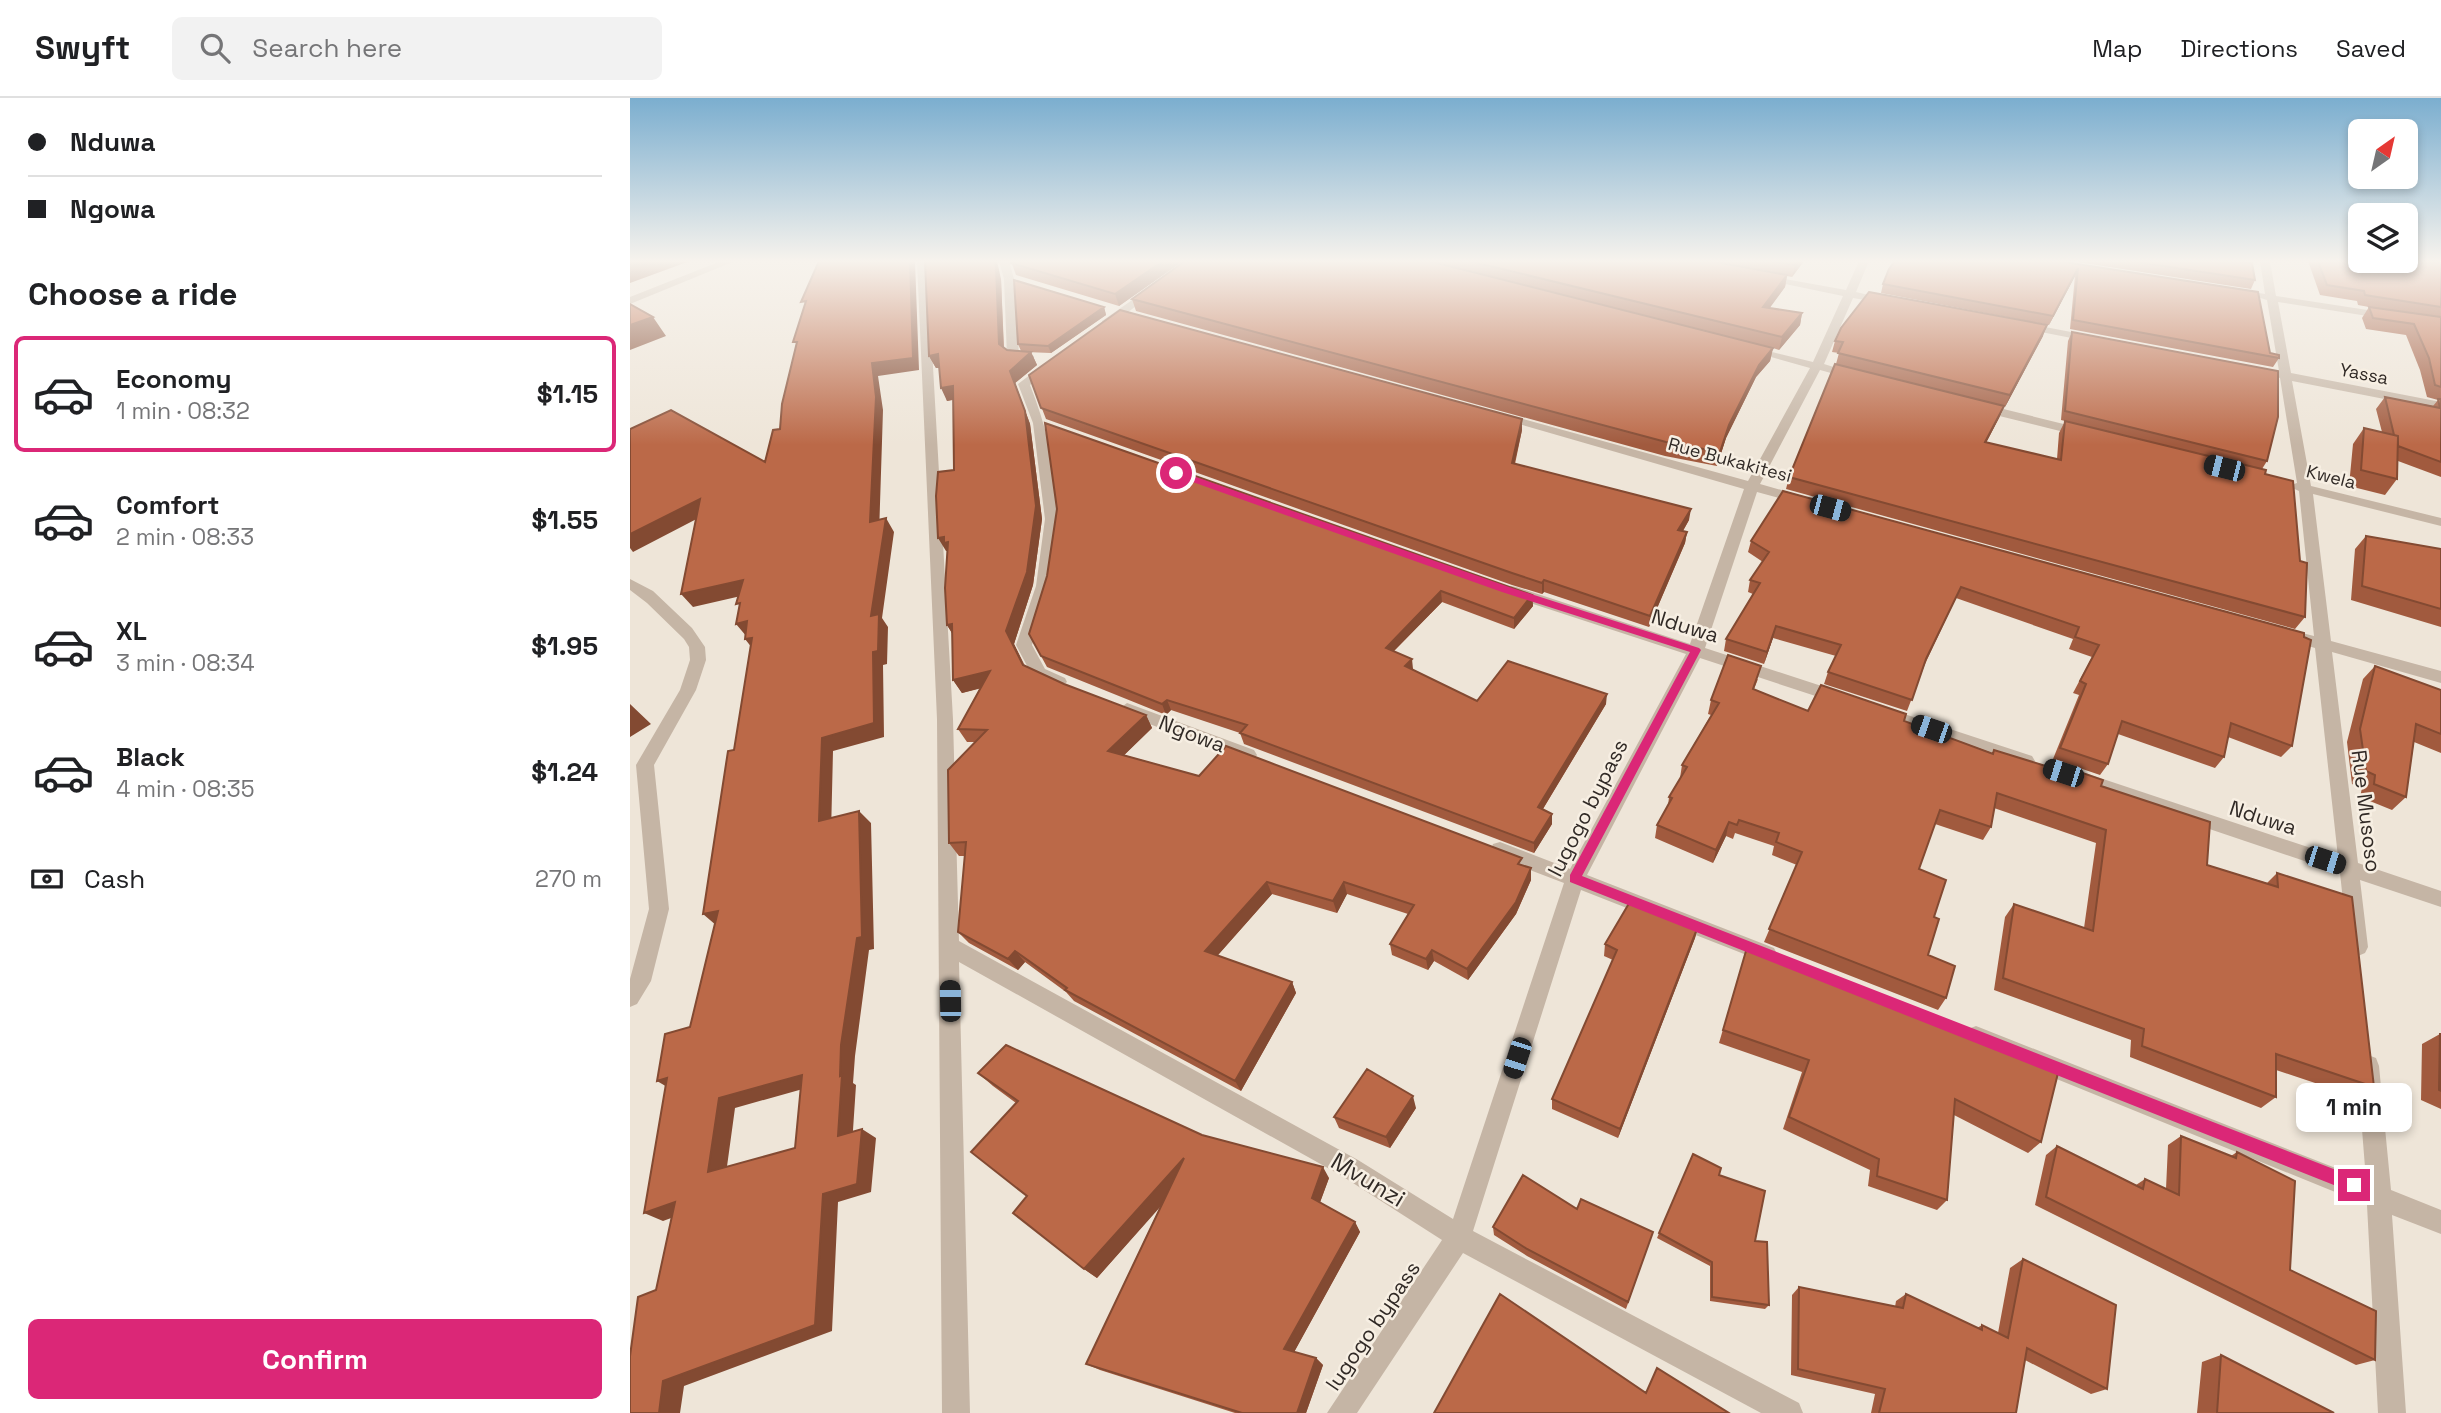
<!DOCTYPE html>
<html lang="en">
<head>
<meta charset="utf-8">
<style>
  body { margin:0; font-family:"Space Grotesk",sans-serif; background:#f2f2f2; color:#202124; height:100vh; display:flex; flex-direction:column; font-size:26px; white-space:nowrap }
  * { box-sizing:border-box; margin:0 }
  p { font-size:23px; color:#757577 }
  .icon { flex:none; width:38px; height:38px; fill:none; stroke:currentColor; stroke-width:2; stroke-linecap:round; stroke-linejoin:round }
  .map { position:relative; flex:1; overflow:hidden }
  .drawer { display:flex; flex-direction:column; background:#fff; width:630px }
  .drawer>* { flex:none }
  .banner { display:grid; align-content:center; height:154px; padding:0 28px; background:#fff }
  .needle { width:46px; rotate:34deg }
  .buttons { position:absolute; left:1718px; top:21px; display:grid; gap:14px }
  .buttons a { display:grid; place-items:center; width:70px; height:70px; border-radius:10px; background:#fff; box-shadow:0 4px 10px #0003; font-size:35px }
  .end { position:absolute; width:32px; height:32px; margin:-16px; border:9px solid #db2777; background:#fff; box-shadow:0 0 0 4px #fff }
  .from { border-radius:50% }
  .bubble { position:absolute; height:49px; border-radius:10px; background:#fff; box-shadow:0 4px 10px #0003; font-size:23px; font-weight:700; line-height:49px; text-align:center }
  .car { position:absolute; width:21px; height:42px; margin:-21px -10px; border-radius:9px; box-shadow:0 0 5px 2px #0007; background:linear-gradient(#222 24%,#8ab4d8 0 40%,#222 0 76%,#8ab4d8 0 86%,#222 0) }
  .banner b { display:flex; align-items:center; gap:24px; height:66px; font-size:26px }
  .banner b+b { border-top:2px solid #e0e0e0 }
  .banner i { width:18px; height:18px; background:#202124 }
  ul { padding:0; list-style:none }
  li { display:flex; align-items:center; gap:21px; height:116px; margin:0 14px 10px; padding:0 14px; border:4px solid transparent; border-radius:10px }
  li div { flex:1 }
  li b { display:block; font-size:26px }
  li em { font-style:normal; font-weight:700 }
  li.selected { border-color:#db2777 }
  li>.icon { width:63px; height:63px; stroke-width:1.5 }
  h2 { padding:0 28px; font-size:32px; line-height:84px }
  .pay { display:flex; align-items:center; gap:18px; height:77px; padding:0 28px; font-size:26px }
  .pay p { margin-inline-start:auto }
  .cta { display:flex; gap:14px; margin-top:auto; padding:14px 28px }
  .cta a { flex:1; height:80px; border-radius:10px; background:#db2777; color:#fff; font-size:28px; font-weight:700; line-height:80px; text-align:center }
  header { display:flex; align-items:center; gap:42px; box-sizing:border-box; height:98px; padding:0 35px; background:#fff; border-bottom:2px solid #e0e0e0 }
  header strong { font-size:33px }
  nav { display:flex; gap:38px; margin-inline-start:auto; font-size:24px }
  .search { width:490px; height:63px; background:#f2f2f2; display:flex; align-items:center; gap:18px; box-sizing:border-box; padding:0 24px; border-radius:10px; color:#757577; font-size:26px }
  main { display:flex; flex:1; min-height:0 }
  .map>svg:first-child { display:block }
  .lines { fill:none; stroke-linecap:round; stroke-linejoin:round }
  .minor { fill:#c5b5a5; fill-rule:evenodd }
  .wall { fill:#a15a3e }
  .shaded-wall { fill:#834a32 }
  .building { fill:#bb6948; stroke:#834a32; stroke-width:2; fill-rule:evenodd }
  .route { fill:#db2777 }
  .labels { text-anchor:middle; stroke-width:5; stroke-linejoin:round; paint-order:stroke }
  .far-street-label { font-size:18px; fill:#312a26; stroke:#f7efe3 }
  .street-label { font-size:21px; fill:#312a26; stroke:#f7efe3 }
  .near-street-label { font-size:24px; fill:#312a26; stroke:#f7efe3 }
</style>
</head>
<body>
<header>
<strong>Swyft</strong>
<div class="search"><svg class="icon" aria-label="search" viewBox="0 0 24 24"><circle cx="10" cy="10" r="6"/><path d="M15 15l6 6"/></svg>Search here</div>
<nav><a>Map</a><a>Directions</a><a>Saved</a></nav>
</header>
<main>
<section class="drawer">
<div class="banner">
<b><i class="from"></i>Nduwa</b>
<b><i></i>Ngowa</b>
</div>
<h2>Choose a ride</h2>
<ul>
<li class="selected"><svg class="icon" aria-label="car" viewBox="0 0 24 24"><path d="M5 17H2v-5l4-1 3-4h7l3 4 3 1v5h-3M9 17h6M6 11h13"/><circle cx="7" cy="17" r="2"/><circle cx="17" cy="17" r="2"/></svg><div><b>Economy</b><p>1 min · 08:32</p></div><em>$1.15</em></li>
<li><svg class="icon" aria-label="car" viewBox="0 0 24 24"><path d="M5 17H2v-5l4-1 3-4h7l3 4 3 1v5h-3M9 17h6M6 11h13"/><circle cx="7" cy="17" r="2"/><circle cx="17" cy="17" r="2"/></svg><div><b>Comfort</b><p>2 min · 08:33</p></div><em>$1.55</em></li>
<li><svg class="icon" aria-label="car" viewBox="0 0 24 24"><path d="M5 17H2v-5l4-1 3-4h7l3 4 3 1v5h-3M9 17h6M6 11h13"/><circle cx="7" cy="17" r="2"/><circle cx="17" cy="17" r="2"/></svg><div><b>XL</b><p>3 min · 08:34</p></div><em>$1.95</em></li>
<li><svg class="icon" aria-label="car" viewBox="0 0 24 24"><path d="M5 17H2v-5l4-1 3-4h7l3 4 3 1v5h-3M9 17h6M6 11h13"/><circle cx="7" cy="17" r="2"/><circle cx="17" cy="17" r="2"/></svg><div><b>Black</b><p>4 min · 08:35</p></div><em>$1.24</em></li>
</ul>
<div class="pay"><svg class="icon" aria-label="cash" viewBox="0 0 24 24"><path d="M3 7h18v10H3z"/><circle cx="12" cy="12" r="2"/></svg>Cash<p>270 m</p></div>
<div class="cta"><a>Confirm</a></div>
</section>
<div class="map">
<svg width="1811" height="1315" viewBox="0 0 1811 1315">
  <rect width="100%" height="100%" fill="#eee5d8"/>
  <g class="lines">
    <!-- minor -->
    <path class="minor" d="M91 163H105L0 206V199Z
      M287 163H297L323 621 329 843 728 1062 823 1121 934 785 863 758 861 752 863 746 870 744 940 771 1056 556 876 497 873 493 881 488 886 489 1060 546 1114 391 865 319 867 316H875L1118 383 1180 270 1112 251 1118 248 1183 264 1213 198 1127 180 1132 177 1216 192 1229 163H1239L1226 194 1264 203 1259 206 1223 200 1194 266 1229 277 1223 281 1190 272 1130 386 1176 399 1178 402 1171 406 1127 394 1075 550 1216 596 1218 600 1210 606 1070 560 957 777 1144 850 1147 856 1144 862 1137 865 951 792 843 1133 1169 1305 1173 1315H1131L833 1155 727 1315H697L812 1142 712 1078 329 864 340 1315H312L307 621Z
      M369 163H379L384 181 389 256 404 258V262H383L377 259 374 181Z
      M1630 163H1640L1646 198 1757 215 1762 218 1757 221 1648 204 1661 275 1811 304V312L1662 283 1681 388 1811 420V428L1683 396 1701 543 1811 573V585L1702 554 1728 765 1811 793V809L1730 782 1738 849 1735 855 1728 858 1721 855 1718 849 1710 775 1443 685 1440 680 1443 675 1449 673 1708 759 1685 550 1654 541 1652 537 1660 532 1684 538 1669 393 1658 388 1667 385 1650 280 1639 276 1649 273 1637 202 1624 198 1629 195 1635 196Z
      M518 191 527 193 480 227H472V223Z
      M1394 225 1462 238 1468 241 1462 244 1390 230 1388 228Z
      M417 264 421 266V270L400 287C425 349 437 424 420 490 415 509 408 528 402 547L415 571 435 580 437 584 429 590 403 579 386 547 406 488 415 421 403 325 388 286Z
      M1349 305 1458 332 1460 335 1454 339 1345 312V306Z
      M0 481 23 493 62 530 75 549 76 562 66 592 24 667 39 811 21 883 7 906 0 909V881L19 811 6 667 50 592 60 562 59 549 54 541 17 505 0 492Z
      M497 605 624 652 627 657 624 662 618 664 491 615 489 611Z
      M1253 609 1402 658 1405 663 1402 668 1396 670 1247 619 1245 615Z
      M1346 928 1736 1082 1727 968 1730 960 1738 957 1746 960 1749 968 1761 1092 1811 1112V1136L1762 1117 1776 1315H1748L1737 1107 1338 945 1335 938 1338 931Z"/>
  </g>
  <!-- wall -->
  <path class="wall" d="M381 163H553L489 208 386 177Z
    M555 163H1174L1162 179 1157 178 1155 189 1139 210 1172 215 1170 227 1149 252 1143 250 1140 263 1126 279 1096 340 1087 368 1035 358 506 213 502 201Z
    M1263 163H1428L1649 260 1643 269 1440 231 1445 178 1419 227 1251 195 1253 186Z
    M1441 163H1607L1625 182 1621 191Z
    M1678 163H1811V379L1768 363 1767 381 1755 397 1719 388 1723 346 1734 330 1752 334 1746 311 1755 299 1803 308 1808 302 1797 299 1790 272 1776 237 1736 231 1732 220 1739 209 1728 207 1727 203 1690 197Z
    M371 181 374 250 377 252 391 253 388 246 474 209 476 217 421 255 396 254H401L407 267 385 285 400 326 412 421 403 487 384 546 394 567 434 586 516 617 522 630 494 657 901 770V782L886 816 838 882 804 863 798 872 762 857 760 846 778 816 717 796 707 815 642 796 587 858 662 884 666 895 611 993 444 903 436 894 395 864 388 872 339 845 328 834 335 758H329L319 745 345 644H337L328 631 350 590 332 595 323 582 322 535 317 527V453H316L324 372 323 302 317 303 309 270H306L299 258Z
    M1442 234 1637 363 1632 371 1635 376 1670 463 1675 519 1665 531 1156 391 1159 379 1206 266 1209 255 1202 254 1205 243 1413 238 1375 309 1374 308 1369 320 1356 345 1427 361 1429 335 1435 323 1431 322 1438 243Z
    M399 277 892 332 885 366 1059 422 1053 433 1057 434 1055 445 1019 529 914 494 912 496 882 487 416 321Z
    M1736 438 1811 451V529L1721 502 1725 451Z
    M1121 443 1674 535 1662 648 1651 659 1598 639 1594 659 1585 670 1488 636 1478 666 1470 677 1423 661 1449 597 1443 595 1462 559 1439 551 1443 541 1326 500 1295 566 1277 613 1194 586 1198 574 1206 558 1143 540 1134 566 1094 553 1096 541 1123 496 1118 494 1120 482 1133 464 1118 454Z
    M417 478 902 497 903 508 884 531 812 504 764 553 783 572 847 603 976 606 913 711 922 726 904 755 614 646 610 635 541 612 536 617 417 569 399 536Z
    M1745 568 1811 593V655L1784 644 1776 699 1762 712 1730 699 1732 690 1722 686 1717 644 1733 581Z
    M1128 581 1124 591 1178 613 1274 623 1362 655 1364 652 1421 670 1424 665 1471 688 1577 767 1637 785 1647 775 1744 989 1727 999 1646 972V999L1631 1010 1500 959 1501 942 1364 892 1375 819 1384 806 1454 830 1466 745 1364 710 1361 729 1353 742 1305 726 1289 771 1304 819 1298 857 1316 900 1308 912 1134 844 1167 767 1142 757 1144 748 1105 735 1103 741 1096 738 1083 765 1025 740 1027 727 1038 708 1039 699 1050 680 1052 667 1081 617 1078 616 1081 602Z
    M1068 828 1065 840 988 1040 922 1011V1001L983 862 974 858 975 846Z
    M1118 846 1411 1044 1398 1055 1324 1017 1317 1102 1307 1112 1238 1088 1240 1072 1153 1031 1172 974 1089 945Z
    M1810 936H1811V1011L1791 1002 1792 946Z
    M348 975 572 1037 699 1080 690 1104 725 1124 730 1134 664 1254 686 1260 693 1267 676 1315H605L470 1272 456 1266 531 1107 467 1180 454 1171 386 1005 363 988Z
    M786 1010 760 1050 709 1030 704 1019Z
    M1551 1038 1601 1058 1607 1054 1660 1172 1745 1262 1726 1267 1405 1107 1416 1057 1427 1048 1506 1087 1515 1081 1536 1091 1538 1047Z
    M1063 1056 1089 1077 1125 1143 1139 1207 1135 1211 1080 1203V1168L1027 1140Z
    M947 1111 1023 1134 996 1211 897 1158 864 1137 863 1129Z
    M1393 1161 1477 1291 1461 1296 1395 1262 1386 1315H1241L1245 1296 1161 1277 1162 1197 1169 1189 1265 1209 1266 1203 1276 1196 1347 1230 1352 1227 1368 1235 1380 1170Z
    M1591 1257 1704 1315H1567L1572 1264Z"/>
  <!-- shaded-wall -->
  <path class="shaded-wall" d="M0 163H60L0 185Z
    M280 163H285L289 272 248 278 253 312 249 437 240 424 242 265Z
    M365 163H367L371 181 374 259 369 246Z
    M533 163H553L489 208 485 196Z
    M1168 163H1174L1162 179 1165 167Z
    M1448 170 1445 178 1419 227 1423 218Z
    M1157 177 1155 189 1131 222 1133 209Z
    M474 209 476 217 421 255 418 248Z
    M1172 215 1170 227 1149 252 1152 239Z
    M23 219 36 238 0 252V227Z
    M1417 227 1413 238 1375 309 1380 297Z
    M1143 250 1140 263 1126 279 1096 340 1087 368 1090 354 1099 327 1129 267Z
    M401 254 407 267 385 285 400 326 412 421 403 487 384 546 401 580 376 533 380 273Z
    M308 256 314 269 306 270 299 258Z
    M323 288 329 300 317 303 311 290Z
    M1374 308 1369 320 1350 356 1355 344Z
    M892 321V332L882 376V365Z
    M70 401 80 414 3 454 0 450V436Z
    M1061 411 1059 422 1047 443 1048 432Z
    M256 420 264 434 252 520 258 529 257 566 253 567 254 639 203 653 201 736 189 723 192 640 241 518Z
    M1057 434 1055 445 1019 529 1020 518Z
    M314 439 325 458 318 453H316L308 440Z
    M113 482 124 495 63 509 51 496Z
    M914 482V494L912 496V485Z
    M811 493 812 504 757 560 756 550Z
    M902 497 903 508 884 531V520Z
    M117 523V539L106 526Z
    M322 526 325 540 317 527Z
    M1146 528 1143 540 1134 566 1137 554Z
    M122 540 126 555 115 541Z
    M782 561 783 571 777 579 775 568Z
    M360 573 368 586 332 595 323 582Z
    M977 596 976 606 908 719V709Z
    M537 602 541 612 536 617 532 606Z
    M0 606 21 626 0 639Z
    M516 617 522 630 485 666 478 653Z
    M229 713 241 725 244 851 239 852 225 958 223 985 226 987 222 1047 208 1038 211 947Z
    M922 716V726L904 755V745Z
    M1099 724 1096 738 1083 765 1086 752Z
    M901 770V782L886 816 838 882 837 871Z
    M637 784 642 796 581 865 575 853Z
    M714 784 717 796 707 815 703 803Z
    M88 813 87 828 73 816Z
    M1068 828 1065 840 988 1040 990 1031Z
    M802 852 804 863 798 872 796 861Z
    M385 853 395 864 388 872 378 861Z
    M662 884 666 895 611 993 605 983Z
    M172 977 187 987 105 1010 95 1083 78 1074 89 1000Z
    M37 980 44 993 27 983Z
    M783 998 786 1010 760 1050 756 1039Z
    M232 1031 246 1040 241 1094 208 1104 202 1233 54 1288 50 1315H29L33 1283 193 1096Z
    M554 1060 564 1071 467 1180 454 1171Z
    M693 1069 699 1080 688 1110 682 1100Z
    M45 1104 63 1112 33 1123 14 1115Z
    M725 1124 730 1134 662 1258 654 1251Z
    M686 1260 693 1267 676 1315H667Z"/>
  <!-- building -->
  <path class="building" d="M189 163H280L283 260 242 265 246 299 240 424 256 420 241 518 249 516 248 553 243 554 244 625 192 640 189 723 229 713 232 839 227 840 211 947 210 978 212 977 208 1038 232 1031 227 1086 193 1096 185 1227 33 1283 29 1315H0V1258L8 1199 26 1192 45 1104 14 1115 37 980 27 983 35 936 60 929 88 813 73 816 98 653 104 652 122 540 115 541 117 523 106 526 110 505 106 506 113 482 51 496 70 401 0 436V331L41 312 135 364 143 332 150 331 152 306 167 244H163L176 203 171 204ZM172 977 165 1050 78 1074 89 1000Z
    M295 163H365L366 169 369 246 377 252 401 254 380 273 395 313 406 408 397 474 376 533 393 567 434 586 516 617 478 653 569 678 596 648 892 760 888 766 901 770 886 804 837 871 802 852 796 861 760 846 784 807 714 784 703 803 637 784 575 853 662 884 605 983 435 892 437 890 385 853 378 861 328 834 336 744 319 745 318 672 357 632 328 631 360 573 323 582 322 526 317 527 315 490 318 444 314 445V439L308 440 306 398 308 374 324 372 323 288 311 290 308 256 299 258Z
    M381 163H533L485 196 381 165Z
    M555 163H799L1143 250 1129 267 1099 327 1090 354 1036 344 502 201Z
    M839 163H1080L1157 177 1133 209 1172 215 1152 239Z
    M1140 163H1168L1165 167Z
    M1265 163H1428L1628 194 1640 255 1649 257V260L1443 222 1448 170 1423 218 1253 186 1259 171Z
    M1501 163H1607L1622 165 1625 182Z
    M1688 163H1811V209L1735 197 1734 193 1697 187Z
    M384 182 474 209 418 248 388 246Z
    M1239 194 1417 227 1380 297 1208 255 1213 244 1205 243 1211 230Z
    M0 206 23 219 0 227Z
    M1739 209 1811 219V289L1805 287 1799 260 1784 226 1743 220Z
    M490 212 892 321 882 365 1061 411 1048 432 1057 434 1020 518 914 482 912 485 882 475 411 310 399 277Z
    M1442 234 1648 273V319L1637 363 1435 313Z
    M1205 266 1374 308 1355 344 1431 362 1435 323 1636 372 1635 376 1663 383 1670 463 1677 465 1675 519 1159 379Z
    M1755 299 1810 310 1808 301H1811V364L1768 348V338L1764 337Z
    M415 325 902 497 884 520 811 493 756 550 782 561 775 568 847 603 878 563 977 596 908 709 922 716 904 745 610 635 617 627 537 602 532 606 411 558 399 536 417 478 427 411Z
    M1734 330 1768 338 1767 381 1731 372Z
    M1153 393 1674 535V539L1681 542 1662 648 1601 625 1594 659 1492 623 1478 666 1430 650 1456 586 1450 583 1469 547 1445 539 1449 529 1331 489 1296 561 1282 602 1198 574 1211 547 1146 528 1137 554 1096 541 1130 485 1120 482 1139 454 1121 443Z
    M1736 438 1811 451V511L1732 488Z
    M1098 557 1131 568 1123 591 1178 613 1191 587 1276 616 1274 623 1363 656 1364 652 1422 670 1424 665 1473 682 1471 688 1580 724 1577 767 1648 789 1647 775 1722 799 1744 989 1646 956V999L1512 948 1514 931 1373 880 1384 806 1463 833 1476 732 1367 695 1361 729 1310 712 1289 771 1316 782 1304 819 1309 821 1298 857 1325 868 1316 900 1139 831 1172 754 1146 744 1149 735 1109 722 1107 727 1099 724 1086 752 1027 727 1042 700 1039 699 1057 669 1052 667 1089 605 1081 602Z
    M1745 568 1811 592V636L1786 626 1776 699 1744 686 1745 677 1736 673 1730 631Z
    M1001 802 1068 828 990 1031 922 1001 987 852 975 846Z
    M1118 846 1339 934 1428 975 1411 1044 1325 1001 1317 1102 1247 1078 1249 1061 1159 1019 1179 962 1093 932Z
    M1810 936H1811V993L1809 992Z
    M376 947 572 1037 693 1069 682 1100 725 1124 654 1251 686 1260 667 1315H612L456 1266 554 1060 454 1171 383 1115 397 1098 341 1054 388 1003 348 975Z
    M737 971 783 998 756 1039 704 1019Z
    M1551 1038 1606 1060 1607 1054 1665 1083 1660 1172 1746 1213 1745 1262 1416 1099 1427 1048 1513 1091 1515 1081 1549 1097Z
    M1063 1056 1091 1070 1089 1077 1135 1093 1125 1143 1137 1144 1139 1207 1082 1199V1164L1029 1135Z
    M893 1077 947 1111 951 1101 1023 1134 998 1204 897 1151 863 1129Z
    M1393 1161 1486 1207 1477 1291 1397 1250 1386 1315H1249L1255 1291 1168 1271 1169 1189 1273 1210 1276 1196 1352 1232V1227L1378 1240Z
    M870 1196 1016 1295 1027 1270 1099 1315H804Z
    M1591 1257 1704 1315H1587Z"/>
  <!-- sky -->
  <linearGradient id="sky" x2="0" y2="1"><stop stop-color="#7baecf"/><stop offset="0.47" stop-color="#f7f3ed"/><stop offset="1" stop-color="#f7f3ed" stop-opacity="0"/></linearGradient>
  <rect width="1811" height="347" fill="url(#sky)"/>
  <!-- route -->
  <path class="route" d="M546 372 879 489 1069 550 1071 552 952 778 1724 1079 1729 1081 1731 1087 1729 1092 1724 1095 940 784V777L1060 554 872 494 543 377Z"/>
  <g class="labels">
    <!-- far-street labels -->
    <g class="far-street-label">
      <text transform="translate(1734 276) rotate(11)" y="6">Yassa</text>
      <text transform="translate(1100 362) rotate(15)" y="6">Rue Bukakitesi</text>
      <text transform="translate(1701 379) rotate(14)" y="6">Kwela</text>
    </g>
    <!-- street labels -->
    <g class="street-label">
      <text transform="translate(1055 528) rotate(17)" y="7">Nduwa</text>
      <text transform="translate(562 636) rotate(21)" y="7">Ngowa</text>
      <text transform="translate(958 710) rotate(-63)" y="7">lugogo bypass</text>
      <text transform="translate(1736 713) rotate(83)" y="7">Rue Musoso</text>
      <text transform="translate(1633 720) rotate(18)" y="7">Nduwa</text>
      <text transform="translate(743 1228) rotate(-56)" y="7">lugogo bypass</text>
    </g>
    <!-- near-street labels -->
    <g class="near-street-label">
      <text transform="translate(738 1082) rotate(31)" y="8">Mvunzi</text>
    </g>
  </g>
</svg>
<div class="buttons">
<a><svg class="needle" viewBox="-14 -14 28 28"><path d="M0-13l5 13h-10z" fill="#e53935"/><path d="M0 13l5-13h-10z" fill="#757577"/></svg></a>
<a><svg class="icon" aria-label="layers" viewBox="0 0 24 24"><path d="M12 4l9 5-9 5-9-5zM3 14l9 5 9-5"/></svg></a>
</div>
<i class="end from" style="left:546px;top:375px"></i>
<i class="end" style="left:1724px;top:1087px"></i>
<div class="bubble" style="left:1666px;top:985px;width:116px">1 min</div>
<i class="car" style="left:1594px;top:370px;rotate:284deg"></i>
<i class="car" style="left:1200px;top:410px;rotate:105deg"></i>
<i class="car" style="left:1301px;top:631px;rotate:289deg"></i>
<i class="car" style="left:1433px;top:675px;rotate:288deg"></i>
<i class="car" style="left:1695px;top:762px;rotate:108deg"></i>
<i class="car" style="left:320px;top:903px;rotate:359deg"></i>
<i class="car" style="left:887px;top:960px;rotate:198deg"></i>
</div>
</main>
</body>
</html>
